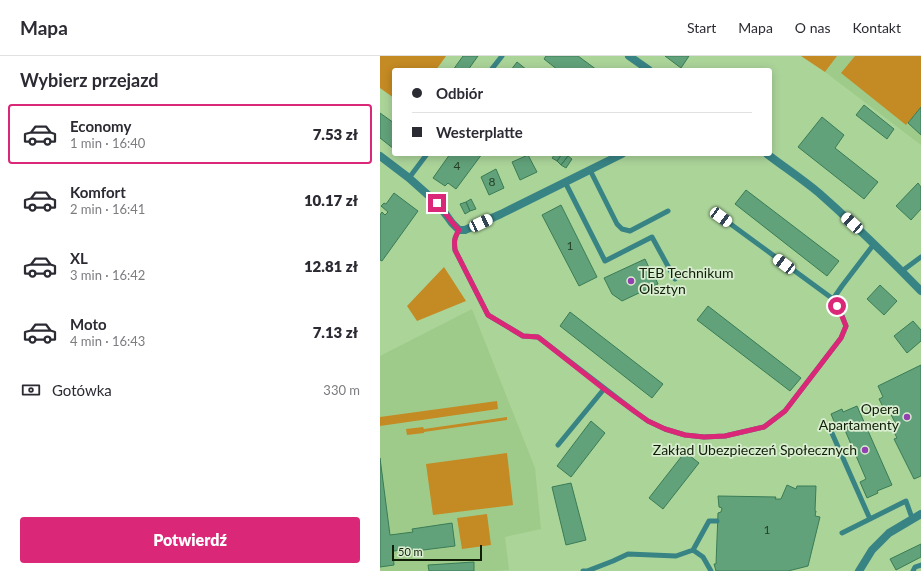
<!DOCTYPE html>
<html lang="pl">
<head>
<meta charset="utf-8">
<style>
  body { margin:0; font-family:Lato,sans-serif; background:#f7f7f7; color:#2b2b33; height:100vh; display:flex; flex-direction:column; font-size:15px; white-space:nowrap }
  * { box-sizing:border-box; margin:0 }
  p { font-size:13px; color:#7c7c81 }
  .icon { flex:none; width:22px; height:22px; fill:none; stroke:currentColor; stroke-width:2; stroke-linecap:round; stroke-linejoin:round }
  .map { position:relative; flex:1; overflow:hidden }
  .sheet { display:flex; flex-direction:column; background:#fff; width:380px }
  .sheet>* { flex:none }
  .guide { position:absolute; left:12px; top:12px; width:380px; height:88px; border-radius:4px; box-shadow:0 2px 10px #0003; display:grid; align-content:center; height:88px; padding:0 20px; background:#fff }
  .scale { position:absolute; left:12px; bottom:10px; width:90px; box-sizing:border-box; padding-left:4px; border:2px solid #111f09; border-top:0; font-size:11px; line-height:14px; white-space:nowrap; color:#111f09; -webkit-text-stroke:3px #d9eed0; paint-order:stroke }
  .end { position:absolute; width:18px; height:18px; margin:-9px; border:5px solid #db2777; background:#fff; box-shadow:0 0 0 2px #fff }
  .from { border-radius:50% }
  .car { position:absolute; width:12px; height:24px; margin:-12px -6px; border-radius:5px; box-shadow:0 0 3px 1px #0007; background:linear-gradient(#fff 24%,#345 0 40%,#fff 0 76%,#345 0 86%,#fff 0) }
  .guide b { display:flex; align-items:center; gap:14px; height:38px; font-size:15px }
  .guide b+b { border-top:1px solid #e1e1e2 }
  .guide i { width:10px; height:10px; background:#2b2b33 }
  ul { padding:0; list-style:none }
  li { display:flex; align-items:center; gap:12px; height:60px; margin:0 8px 6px; padding:0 12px; border:2px solid transparent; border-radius:4px }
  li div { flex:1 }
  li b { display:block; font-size:15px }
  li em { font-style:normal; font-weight:800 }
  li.on { border-color:#db2777 }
  li>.icon { width:36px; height:36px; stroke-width:1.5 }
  h2 { padding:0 20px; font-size:18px; line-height:48px }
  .pay { display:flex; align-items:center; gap:10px; height:44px; padding:0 20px; font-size:15px }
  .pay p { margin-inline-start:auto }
  .button { display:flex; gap:8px; margin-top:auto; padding:8px 20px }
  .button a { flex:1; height:46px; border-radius:4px; background:#db2777; color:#fff; font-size:16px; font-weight:800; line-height:46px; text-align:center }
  header { display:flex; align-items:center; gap:24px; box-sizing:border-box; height:56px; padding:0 20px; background:#fff; border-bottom:1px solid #e1e1e2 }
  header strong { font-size:19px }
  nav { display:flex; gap:22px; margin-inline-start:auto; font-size:14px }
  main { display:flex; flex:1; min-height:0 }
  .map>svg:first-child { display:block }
  .built { fill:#9fcb8a }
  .green { fill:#c48a23 }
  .building { fill:#61a27a; stroke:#3a7c56 }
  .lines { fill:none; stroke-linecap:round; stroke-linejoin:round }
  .service { stroke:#388384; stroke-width:5 }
  .minor { stroke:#388384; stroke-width:8 }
  .route { stroke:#db2777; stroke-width:5 }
  .poi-dot { fill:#9341b0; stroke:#d9eed0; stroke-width:1.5 }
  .labels { text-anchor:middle; stroke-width:3.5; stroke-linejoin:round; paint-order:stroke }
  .number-label { font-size:12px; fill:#254025 }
  .poi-label { font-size:14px; fill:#111f09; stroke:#d9eed0; text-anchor:end }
</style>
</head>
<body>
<header>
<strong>Mapa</strong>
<nav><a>Start</a><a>Mapa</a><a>O nas</a><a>Kontakt</a></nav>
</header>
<main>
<section class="sheet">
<h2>Wybierz przejazd</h2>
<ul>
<li class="on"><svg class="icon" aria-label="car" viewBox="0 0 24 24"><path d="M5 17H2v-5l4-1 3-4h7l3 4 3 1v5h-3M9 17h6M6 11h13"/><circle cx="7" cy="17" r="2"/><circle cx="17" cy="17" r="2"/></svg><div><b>Economy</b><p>1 min · 16:40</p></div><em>7.53 zł</em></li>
<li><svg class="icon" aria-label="car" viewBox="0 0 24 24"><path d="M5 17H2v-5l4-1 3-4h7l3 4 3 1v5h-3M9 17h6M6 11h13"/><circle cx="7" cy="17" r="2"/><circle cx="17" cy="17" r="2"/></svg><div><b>Komfort</b><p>2 min · 16:41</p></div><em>10.17 zł</em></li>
<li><svg class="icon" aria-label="car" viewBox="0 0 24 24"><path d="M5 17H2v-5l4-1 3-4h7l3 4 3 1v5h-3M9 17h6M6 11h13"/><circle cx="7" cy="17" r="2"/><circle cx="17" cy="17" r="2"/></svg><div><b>XL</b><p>3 min · 16:42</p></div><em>12.81 zł</em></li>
<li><svg class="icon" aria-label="car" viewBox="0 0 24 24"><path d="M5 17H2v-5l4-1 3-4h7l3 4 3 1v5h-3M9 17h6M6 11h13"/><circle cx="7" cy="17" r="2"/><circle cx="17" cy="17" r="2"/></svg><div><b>Moto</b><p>4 min · 16:43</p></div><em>7.13 zł</em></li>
</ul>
<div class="pay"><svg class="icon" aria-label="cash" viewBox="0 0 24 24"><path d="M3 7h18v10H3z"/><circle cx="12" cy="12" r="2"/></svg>Gotówka<p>330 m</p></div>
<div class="button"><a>Potwierdź</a></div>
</section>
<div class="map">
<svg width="541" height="515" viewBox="0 0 541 515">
  <rect width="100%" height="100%" fill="#abd499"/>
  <!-- built -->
  <path class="built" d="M457 0H541V89L445 16Z
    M92 253 155 412 161 473 125 481 129 514 114 515H0V300Z"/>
  <!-- green -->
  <path class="green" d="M0 0H66L56 14H14V42L0 32Z
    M421 0H457L445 16Z
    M475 0H541V51L526 69 461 17Z
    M64 211 86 245 37 265 27 250Z
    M117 345 118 353 0 370V361Z
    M127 361V364L44 376V377L27 379 26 373 43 371 44 373Z
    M127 397 133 449 53 459 46 408Z
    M107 458 111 489 82 493 77 462Z"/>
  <!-- building -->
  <path class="building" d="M83 0H98L88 14H73Z
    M166 0H198L217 14H178L164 3Z
    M285 0H309L301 12Z
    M137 6 147 14H131Z
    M484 49 514 73 507 83 476 59Z
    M541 51V79L528 67Z
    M0 57 14 67V93L0 82Z
    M442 61 464 79 455 92 498 126 484 143 418 91Z
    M70 98H102L76 133 68 127 65 130 53 122Z
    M175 98H182L177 105 172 102Z
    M182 98H185L188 100 181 109 177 105Z
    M148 99 157 116 140 124 132 106Z
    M188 100 192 103 186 112 181 109Z
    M116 113 124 132 109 139 101 121Z
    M538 127 541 131V153L531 164 516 150Z
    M366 134 459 205 447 220 355 148Z
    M14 137 38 155 2 205 0 204V159L2 156 5 159 8 156 1 150 4 147 6 148Z
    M91 143 96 153 90 155 86 146Z
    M86 146 90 155 85 158 80 148Z
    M181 149 217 221 199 230 162 159Z
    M265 203 272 218 273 217 278 228 242 245 232 238 224 222Z
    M500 229 517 245 504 259 487 243Z
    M328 250 421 322 410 335 317 264Z
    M190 256 283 328 272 342 180 270Z
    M533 265 541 274V285L527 297 514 280Z
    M541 309V420L534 423 514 383 517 382 512 372 517 370 507 351 504 353 499 343 503 341 498 330Z
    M477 350 512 429 497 435 498 437 487 442 480 426 486 423 464 372 458 375 451 358 462 353 463 356Z
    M211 365 225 377 191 421 177 410Z
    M305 396 319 407 283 453 269 442Z
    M0 402 10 479 33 476 32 473 72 467 75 490 35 495V493L13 495 14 509 0 511Z
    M191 427 206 484 186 489 172 431Z
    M407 429 416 433 417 430H436L435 455H436L435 460 440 461 428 510 408 515H336L334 508H336L338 457 341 456 342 452 339 451 338 440 396 441 395 443H401Z
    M541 488V501L516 514 510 503Z
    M94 506V515H49L48 509Z"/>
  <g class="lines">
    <!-- service -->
    <path class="service" d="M111 14 122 0
      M210 114 237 168 242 173 250 175 288 155
      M29 122 47 98
      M185 126 225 205 272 181 295 223
      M79 174C74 183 74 185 75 194L108 259 143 280 158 281 254 355 268 365 285 373 305 379 324 381 345 380 384 371 405 355 461 282 466 270 461 257 453 243 341 161
      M522 215 541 201
      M453 243 462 230 494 188
      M451 375 490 463
      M178 389 224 333
      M462 477 526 445 532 462
      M313 494 323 501 331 515
      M203 515H207L233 505 248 498 296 500 313 494 329 465H337
      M533 515 535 511 541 509"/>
    <!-- minor -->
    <path class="minor" d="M249 0 269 14
      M387 98C404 111 422 123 439 137 474 168 508 201 541 235
      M0 100 29 122 57 147 67 160 72 167 79 174H85L121 158 242 98
      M479 515 492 494 509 477 541 458"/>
  </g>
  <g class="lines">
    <!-- route -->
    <path class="route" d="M57 147C65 156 71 166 79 174 74 182 74 185 75 194L108 259 143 280 158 281 224 333 254 355 268 365 285 373 305 379 324 381 345 380 384 371 405 355 461 282 466 270 461 258 457 250"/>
  </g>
  <!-- markers -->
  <g class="poi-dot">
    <circle cx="251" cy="225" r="4"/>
    <circle cx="527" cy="361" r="4"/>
    <circle cx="485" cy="394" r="4"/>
  </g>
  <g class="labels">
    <!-- number labels -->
    <g class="number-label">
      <text x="77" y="114">4</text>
      <text x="112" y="130">8</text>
      <text x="190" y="194">1</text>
      <text x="387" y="478">1</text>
    </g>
    <!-- poi labels -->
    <g class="poi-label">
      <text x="259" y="222" text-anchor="start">TEB Technikum<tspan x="259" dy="16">Olsztyn</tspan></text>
      <text x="519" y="358">Opera<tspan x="519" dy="16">Apartamenty</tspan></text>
      <text x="477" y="399">Zakład Ubezpieczeń Społecznych</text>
    </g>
  </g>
</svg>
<div class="scale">50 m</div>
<i class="end from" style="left:457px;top:250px"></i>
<i class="end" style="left:57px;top:147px"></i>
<i class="car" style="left:341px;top:161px;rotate:126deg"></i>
<i class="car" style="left:101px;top:167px;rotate:65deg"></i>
<i class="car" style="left:472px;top:167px;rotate:312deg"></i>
<i class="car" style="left:404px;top:208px;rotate:307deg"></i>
<div class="guide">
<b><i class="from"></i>Odbiór</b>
<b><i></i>Westerplatte</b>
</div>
</div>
</main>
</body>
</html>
